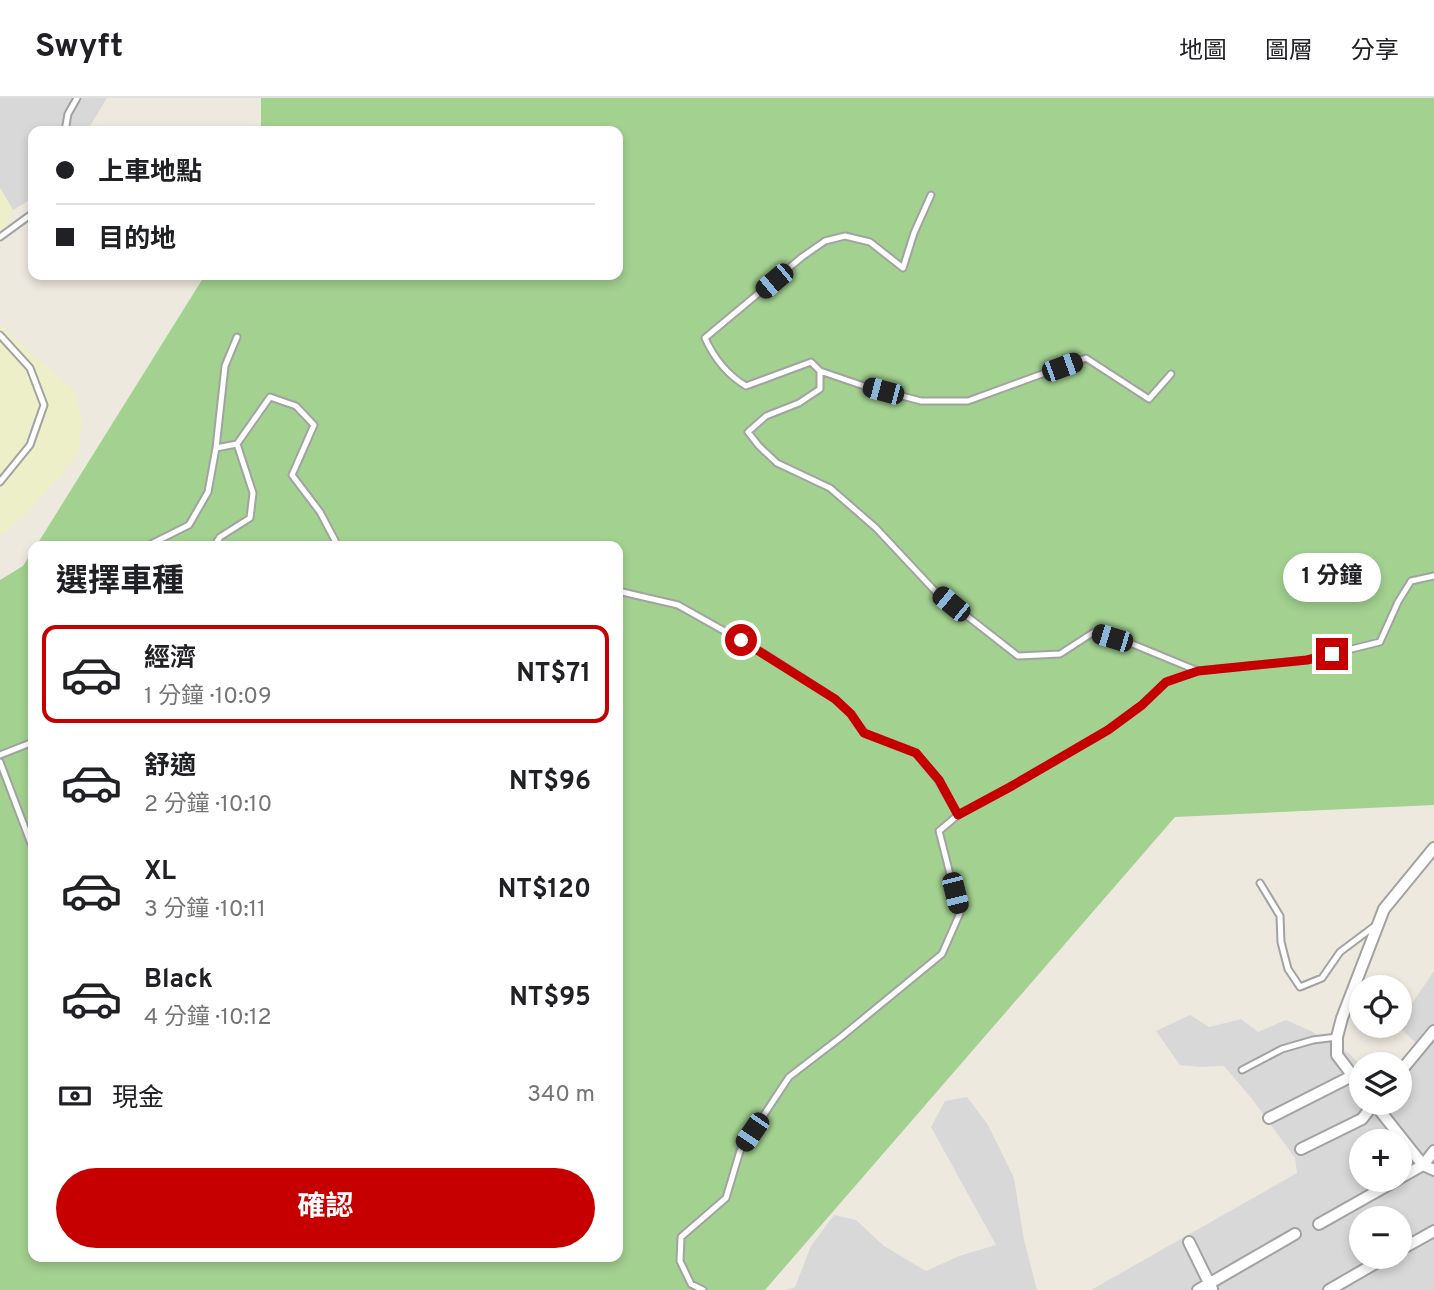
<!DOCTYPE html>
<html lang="zh-TW">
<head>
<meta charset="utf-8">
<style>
  body { margin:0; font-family:Overpass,"Noto Sans TC",sans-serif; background:#f2f2f2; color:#202124; height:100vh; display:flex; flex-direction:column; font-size:26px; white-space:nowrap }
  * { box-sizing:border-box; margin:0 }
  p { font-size:23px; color:#757577 }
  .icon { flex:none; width:38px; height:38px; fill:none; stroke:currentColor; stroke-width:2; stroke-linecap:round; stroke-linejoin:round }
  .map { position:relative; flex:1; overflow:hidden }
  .side { position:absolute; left:28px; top:443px; width:595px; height:721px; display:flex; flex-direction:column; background:#fff; border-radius:14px; box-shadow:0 4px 10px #0003 }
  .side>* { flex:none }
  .top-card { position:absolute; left:28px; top:28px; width:595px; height:154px; border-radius:14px; box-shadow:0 4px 10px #0003; display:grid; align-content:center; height:154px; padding:0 28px; background:#fff }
  .tools { position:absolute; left:1349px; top:877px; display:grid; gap:14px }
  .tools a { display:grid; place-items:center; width:63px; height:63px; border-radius:50%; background:#fff; box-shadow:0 4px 10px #0003; font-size:35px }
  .end { position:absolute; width:32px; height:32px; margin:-16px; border:9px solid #c60001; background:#fff; box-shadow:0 0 0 4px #fff }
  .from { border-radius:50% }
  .bubble { position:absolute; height:49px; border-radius:24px; background:#fff; box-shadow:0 4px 10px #0003; font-size:23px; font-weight:700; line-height:49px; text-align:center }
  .car { position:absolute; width:21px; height:42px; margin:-21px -10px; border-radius:9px; box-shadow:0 0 5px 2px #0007; background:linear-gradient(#222 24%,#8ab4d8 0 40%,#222 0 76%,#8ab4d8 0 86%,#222 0) }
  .top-card b { display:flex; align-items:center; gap:24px; height:66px; font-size:26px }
  .top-card b+b { border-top:2px solid #e0e0e0 }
  .top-card i { width:18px; height:18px; background:#202124 }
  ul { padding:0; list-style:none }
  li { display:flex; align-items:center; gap:21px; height:98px; margin:0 14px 10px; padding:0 14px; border:4px solid transparent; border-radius:14px }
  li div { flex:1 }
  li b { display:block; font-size:26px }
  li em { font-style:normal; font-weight:700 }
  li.active { border-color:#c60001 }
  li>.icon { width:63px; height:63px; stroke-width:1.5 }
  h2 { padding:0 28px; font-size:32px; line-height:84px }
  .pay { display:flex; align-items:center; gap:18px; height:77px; padding:0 28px; font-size:26px }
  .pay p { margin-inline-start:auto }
  .cta { display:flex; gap:14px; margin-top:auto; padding:14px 28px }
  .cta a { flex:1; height:80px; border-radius:42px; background:#c60001; color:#fff; font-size:28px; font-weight:700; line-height:80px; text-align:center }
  header { display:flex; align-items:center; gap:42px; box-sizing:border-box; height:98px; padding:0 35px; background:#fff; border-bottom:2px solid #e0e0e0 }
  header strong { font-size:33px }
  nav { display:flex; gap:38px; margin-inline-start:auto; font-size:24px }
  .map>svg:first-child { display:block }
  .residential { fill:#d9d8d8; fill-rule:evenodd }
  .farmland { fill:#ecefc8 }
  .forest { fill:#a3d190 }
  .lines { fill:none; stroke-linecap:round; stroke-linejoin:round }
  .lane-casing { stroke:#a2a2a2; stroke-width:9 }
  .street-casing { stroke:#a2a2a2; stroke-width:14 }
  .lane { stroke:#fff; stroke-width:5 }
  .street { stroke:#fff; stroke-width:10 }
  .route { stroke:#c60001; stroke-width:9 }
</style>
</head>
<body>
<header>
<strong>Swyft</strong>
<nav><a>地圖</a><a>圖層</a><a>分享</a></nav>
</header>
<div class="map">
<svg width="1434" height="1192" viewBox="0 0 1434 1192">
  <rect width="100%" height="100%" fill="#eee9df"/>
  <!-- residential -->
  <path class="residential" d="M0 0H107L87 33H33V100L13 112 0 90Z
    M1434 873V1192H1091L1297 1075 1295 1060 1252 1001 1224 968 1200 969 1180 967 1156 933 1190 917 1209 929 1241 921 1258 934 1286 922 1311 933 1350 956 1361 968 1362 1004H1400V966H1398L1416 945 1400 930V923ZM1362 1043H1400V1082H1362ZM1362 1120H1400V1158H1362Z
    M967 999 988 1027 1014 1080 1024 1142 1037 1192H786L795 1189 811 1148 834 1117 856 1122 884 1148 926 1173 959 1158 996 1147 931 1029 945 1003Z"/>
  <!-- farmland -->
  <path class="farmland" d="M0 90 13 112 0 144Z
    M0 227 76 295 82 320 79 356 26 416 0 438Z"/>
  <!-- forest -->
  <path class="forest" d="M261 0H1434V707L1175 719 765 1192H0V482L23 468 33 452V1158H618V448H36L205 177H618V33H261Z"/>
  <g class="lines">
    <!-- lane casing -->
    <g class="lane-casing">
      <path id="lane" d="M65 33 68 16 77 0
        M931 97 914 135 903 170 870 144 845 138 825 143 802 159 705 240C714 260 726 276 746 288L811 264 820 273V291L799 305 766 318 748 334 759 348 777 365 830 390 876 430 935 493 1018 558 1060 556 1094 534 1130 545 1198 573
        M0 139 33 115
        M0 237 30 270 44 307 30 347 0 384
        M820 273 864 288 921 303H968L1086 260 1149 301 1171 276
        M216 350 225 268 237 239
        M147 448 189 427 208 394 216 350 237 346 270 299 296 308 314 327 292 377 320 414 338 448
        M214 448 220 439 250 420 253 395 237 346
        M618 493 678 507 765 556 835 601 851 616 864 635 916 655 938 682 958 717 1010 689 1108 632 1142 607 1166 584 1198 573 1307 562 1380 544 1398 504 1411 483 1434 478
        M0 657 33 644
        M0 664 33 751
        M1260 785 1280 818 1281 844 1288 871 1300 889 1322 880 1340 854 1376 827
        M1242 972 1282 951 1313 942 1337 939
        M703 1192 691 1186 680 1163 681 1139 726 1100 740 1053 789 979 841 939 942 856 960 815 939 733 958 717"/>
    </g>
    <!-- street casing -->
    <g class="street-casing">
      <path id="street" d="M1400 974 1434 933
        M1362 990 1337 957V939L1342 920 1384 811 1434 750
        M1373 1004 1423 1067 1434 1072
        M1269 1020 1352 978
        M1301 1051 1362 1021 1375 1004
        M1400 1080 1423 1067 1434 1053
        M1319 1126 1397 1082
        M1189 1144 1212 1191
        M1400 1152 1434 1133
        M1198 1192 1295 1136
        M1329 1192 1388 1158"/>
    </g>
    <!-- lane -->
    <use href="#lane" class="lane"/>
    <!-- street -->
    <use href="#street" class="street"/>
  </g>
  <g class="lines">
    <!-- route -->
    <path class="route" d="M741 542 835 601 851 616 864 635 916 655 939 682 958 717 1010 689 1108 632 1142 607 1166 584 1198 573 1307 562 1332 556"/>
  </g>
</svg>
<div class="tools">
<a><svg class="icon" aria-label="locate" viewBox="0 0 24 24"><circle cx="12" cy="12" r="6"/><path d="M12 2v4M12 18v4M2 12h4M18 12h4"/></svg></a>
<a><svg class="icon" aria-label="layers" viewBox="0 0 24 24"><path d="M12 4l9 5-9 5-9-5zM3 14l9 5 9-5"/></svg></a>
<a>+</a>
<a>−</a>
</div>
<i class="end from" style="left:741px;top:542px"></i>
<i class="end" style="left:1332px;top:556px"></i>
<div class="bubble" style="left:1283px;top:455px;width:98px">1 分鐘</div>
<i class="car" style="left:774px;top:183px;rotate:230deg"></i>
<i class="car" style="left:1062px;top:269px;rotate:70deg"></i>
<i class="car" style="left:883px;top:293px;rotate:285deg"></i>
<i class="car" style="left:951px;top:506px;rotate:309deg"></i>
<i class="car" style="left:1112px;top:540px;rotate:287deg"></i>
<i class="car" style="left:955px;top:795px;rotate:166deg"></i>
<i class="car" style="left:752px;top:1034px;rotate:214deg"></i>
<div class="top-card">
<b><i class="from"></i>上車地點</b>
<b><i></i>目的地</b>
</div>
<section class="side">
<h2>選擇車種</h2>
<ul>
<li class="active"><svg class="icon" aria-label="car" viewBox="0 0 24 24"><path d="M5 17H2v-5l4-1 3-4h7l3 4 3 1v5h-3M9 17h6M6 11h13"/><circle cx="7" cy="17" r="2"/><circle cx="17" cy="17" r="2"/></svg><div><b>經濟</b><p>1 分鐘 · 10:09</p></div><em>NT$71</em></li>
<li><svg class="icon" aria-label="car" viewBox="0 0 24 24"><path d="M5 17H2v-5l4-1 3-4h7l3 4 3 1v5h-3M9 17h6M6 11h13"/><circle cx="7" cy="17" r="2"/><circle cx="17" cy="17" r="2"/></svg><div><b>舒適</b><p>2 分鐘 · 10:10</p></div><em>NT$96</em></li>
<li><svg class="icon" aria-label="car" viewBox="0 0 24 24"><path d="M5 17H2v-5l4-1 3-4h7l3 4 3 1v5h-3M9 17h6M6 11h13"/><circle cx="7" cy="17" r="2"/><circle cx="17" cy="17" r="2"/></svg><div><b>XL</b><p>3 分鐘 · 10:11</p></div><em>NT$120</em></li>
<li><svg class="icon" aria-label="car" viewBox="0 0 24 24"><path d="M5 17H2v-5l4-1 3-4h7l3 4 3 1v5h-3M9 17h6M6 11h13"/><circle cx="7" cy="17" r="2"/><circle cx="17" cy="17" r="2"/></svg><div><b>Black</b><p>4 分鐘 · 10:12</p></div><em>NT$95</em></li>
</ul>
<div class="pay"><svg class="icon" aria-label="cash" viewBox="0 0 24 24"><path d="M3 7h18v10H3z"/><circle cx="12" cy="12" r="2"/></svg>現金<p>340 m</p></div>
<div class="cta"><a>確認</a></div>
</section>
</div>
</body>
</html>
